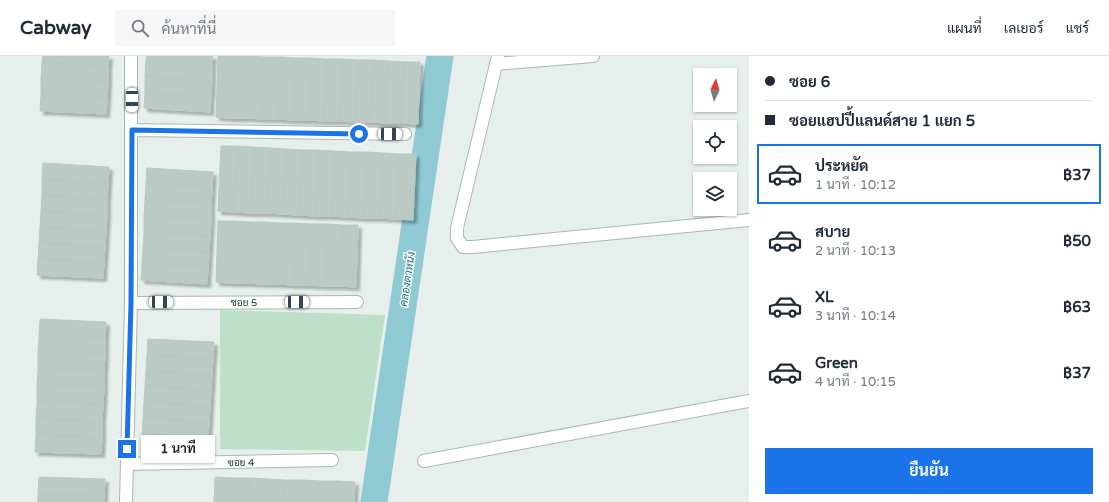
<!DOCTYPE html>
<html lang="th">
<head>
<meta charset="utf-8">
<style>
  body { margin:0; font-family:"Varela Round",Sarabun,sans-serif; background:#f6f6f7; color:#1f2937; height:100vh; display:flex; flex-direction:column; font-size:15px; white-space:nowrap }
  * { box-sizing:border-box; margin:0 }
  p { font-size:13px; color:#747a83 }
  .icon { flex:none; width:22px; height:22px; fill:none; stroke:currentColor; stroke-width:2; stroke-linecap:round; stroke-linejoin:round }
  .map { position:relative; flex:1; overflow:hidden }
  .drawer { display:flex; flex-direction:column; background:#fff; width:360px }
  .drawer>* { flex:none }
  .guide { display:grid; align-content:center; height:88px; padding:0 16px; background:#fff }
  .needle { width:26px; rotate:5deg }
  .controls { position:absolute; left:693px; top:12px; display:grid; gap:8px }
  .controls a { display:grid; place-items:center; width:44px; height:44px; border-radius:0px; background:#fff; box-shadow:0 1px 3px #0004; font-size:20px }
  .end { position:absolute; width:18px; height:18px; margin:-9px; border:5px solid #1a73e8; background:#fff; box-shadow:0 0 0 2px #fff }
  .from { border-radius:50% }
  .bubble { position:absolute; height:28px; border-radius:0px; background:#fff; box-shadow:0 1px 3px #0004; font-size:13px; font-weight:700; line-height:28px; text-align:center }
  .car { position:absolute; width:12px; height:24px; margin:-12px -6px; border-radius:5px; box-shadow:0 0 3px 1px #0007; background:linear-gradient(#fff 24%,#345 0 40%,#fff 0 76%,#345 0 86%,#fff 0) }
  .guide b { display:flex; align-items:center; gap:14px; height:38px; font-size:15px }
  .guide b+b { border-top:1px solid #e0e1e3 }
  .guide i { width:10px; height:10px; background:#1f2937 }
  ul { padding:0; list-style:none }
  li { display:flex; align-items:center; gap:12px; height:60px; margin:0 8px 6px; padding:0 8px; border:2px solid transparent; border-radius:0px }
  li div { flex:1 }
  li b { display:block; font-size:15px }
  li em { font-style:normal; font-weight:700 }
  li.current { border-color:#1a73e8 }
  li>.icon { width:36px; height:36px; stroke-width:1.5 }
  .button { display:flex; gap:8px; margin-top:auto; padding:8px 16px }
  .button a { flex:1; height:46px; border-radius:0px; background:#1a73e8; color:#fff; font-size:16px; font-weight:700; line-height:46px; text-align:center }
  header { display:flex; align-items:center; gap:24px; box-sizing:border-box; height:56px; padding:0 20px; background:#fff; border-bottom:1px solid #e0e1e3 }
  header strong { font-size:19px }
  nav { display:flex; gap:22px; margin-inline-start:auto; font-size:14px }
  .search { width:280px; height:36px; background:#f6f6f7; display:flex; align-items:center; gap:10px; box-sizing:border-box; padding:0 14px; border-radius:0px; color:#747a83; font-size:15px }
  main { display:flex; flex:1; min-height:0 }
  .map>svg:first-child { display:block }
  .green { fill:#bfe0c8 }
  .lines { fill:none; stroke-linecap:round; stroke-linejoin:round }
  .canal { stroke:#8ec9d4; stroke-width:27 }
  .building { fill:#bbcac4; stroke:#b8c9c2; filter:url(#shadow) }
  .minor-casing { stroke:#a8b8b2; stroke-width:14 }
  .minor { stroke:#fff; stroke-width:12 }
  .route { stroke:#1a73e8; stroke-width:5 }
  .labels { text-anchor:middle; stroke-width:3; stroke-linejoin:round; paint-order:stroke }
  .street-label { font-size:10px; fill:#24423a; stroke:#f7fbf9 }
  .water-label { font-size:11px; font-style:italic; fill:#1c6f80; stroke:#f7fbf9 }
</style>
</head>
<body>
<header>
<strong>Cabway</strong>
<div class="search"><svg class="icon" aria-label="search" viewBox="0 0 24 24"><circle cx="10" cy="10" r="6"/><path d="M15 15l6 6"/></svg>ค้นหาที่นี่</div>
<nav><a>แผนที่</a><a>เลเยอร์</a><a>แชร์</a></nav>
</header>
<main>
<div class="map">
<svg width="749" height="446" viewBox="0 0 749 446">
  <defs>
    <filter id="shadow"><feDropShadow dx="3.5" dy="3.5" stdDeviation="1" flood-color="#0004"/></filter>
  </defs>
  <rect width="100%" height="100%" fill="#e6efeb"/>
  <!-- green -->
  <path class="green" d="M220 254 385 259 365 395 220 393Z"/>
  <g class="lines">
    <!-- canal -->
    <path class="canal" d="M374 446 440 0"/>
  </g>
  <!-- building -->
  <path class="building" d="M43 0H109L108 11 42 7Z
    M147 0H213L212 8 146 4Z
    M218 0H233L231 62 216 61Z
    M233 0H248L247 62H231Z
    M248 0 264 1 262 63 247 62Z
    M264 1H280L278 63H262Z
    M280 1 295 2 293 64 278 63Z
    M295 2H311L309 64H293Z
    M311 2 326 3 324 65 309 64Z
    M326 3H342L340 65H324Z
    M342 3 357 4 356 66 340 65Z
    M146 4 212 8V24L145 20Z
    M357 4H373L371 66H356Z
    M373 4 388 5 386 67 371 66Z
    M388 5 404 6 402 67H386Z
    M404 6H420L418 68 402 67Z
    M42 7 108 11V26L41 23Z
    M145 20 212 24 211 40 145 36Z
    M41 23 108 26 107 42 41 39Z
    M145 36 211 40 210 56 144 52Z
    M41 39 107 42 106 58 40 55Z
    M221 90H238L234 156 218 155Z
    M238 90 254 91 251 157 234 156Z
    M254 91 270 92 267 157H251Z
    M270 92 286 93 283 158 267 157Z
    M286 93 302 94 299 159 283 158Z
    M302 94H318L316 160 299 159Z
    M318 94 334 95 332 160H316Z
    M334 95 351 96 348 161 332 160Z
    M351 96H367L364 162 348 161Z
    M367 96 383 97 380 162H364Z
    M383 97 399 98 396 163 380 162Z
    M399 98H416L413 164 396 163Z
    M43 107 109 111 108 127 42 123Z
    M147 112 213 116 212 132 146 128Z
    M42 123 108 127 107 143 42 139Z
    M146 128 212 132 211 148 145 144Z
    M42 139 107 143V159L41 155Z
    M145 144 211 148V164L144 160Z
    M41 155 107 159 106 175 40 171Z
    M144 160 211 164 210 180 144 176Z
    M218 165H234L231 227 216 226Z
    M234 165 249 166 247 227H231Z
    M249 166H264L263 228 247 227Z
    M264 166 280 167 278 228H263Z
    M280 167H296L293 229 278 228Z
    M296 167 311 168 309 229H293Z
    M311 168H327L325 230 309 229Z
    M327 168 342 169 340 230H325Z
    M342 169H358L356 231 340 230Z
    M40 171 106 175 105 190 39 187Z
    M144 176 210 180 209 196 143 192Z
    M39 187 105 190 104 206 38 203Z
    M143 192 209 196 208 212 142 208Z
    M38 203 104 206 103 222 37 219Z
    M142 208 208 212 207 228 141 224Z
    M40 263 106 266 105 282 39 280Z
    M39 280 105 282V298L38 296Z
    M148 283 214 286 213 302 147 299Z
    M38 296 105 298 104 315 38 313Z
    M147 299 213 302 212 318 146 315Z
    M38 313 104 315V331L37 329Z
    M146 315 212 318 211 334 145 330Z
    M37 329 104 331 103 348 37 346Z
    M145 330 211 334 210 350 144 346Z
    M37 346 103 348 102 365 36 363Z
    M144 346 210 350 209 366 143 362Z
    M143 362 209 366 208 382 142 378Z
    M36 363 102 365V381L36 379Z
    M142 378 208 382 207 398 141 394Z
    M36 379 102 381 101 398 35 396Z
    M39 421 105 423 104 439 38 437Z
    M215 421 233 422 232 446H214Z
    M233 422H250L249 446H232Z
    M250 422 267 423V446H249Z
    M267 423 285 424 284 446H267Z
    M285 424H302V446H284Z
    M302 424 320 425 319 446H302Z
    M320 425H337V446H319Z
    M337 425 355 426 354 446H337Z
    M38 437 104 439V446H38Z"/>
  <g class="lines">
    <!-- minor casing -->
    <g class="minor-casing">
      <path id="minor" d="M498 0 457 172V182L463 191H473L749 164
        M496 8 593 0
        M132 74 405 78
        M131 247 357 246
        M424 405 749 345
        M127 408 332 404
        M126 446 131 247V0"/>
    </g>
    <!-- minor -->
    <use href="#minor" class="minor"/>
  </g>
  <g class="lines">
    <!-- route -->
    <path class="route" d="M127 393 131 247 132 74 359 78"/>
  </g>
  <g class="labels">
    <!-- street labels -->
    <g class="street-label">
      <text x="244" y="250">ซอย 5</text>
      <text transform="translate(241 406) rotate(-1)" y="4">ซอย 4</text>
    </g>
    <!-- water labels -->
    <g class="water-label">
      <text transform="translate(407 223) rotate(-82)" y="4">คลองตาหนัง</text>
    </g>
  </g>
</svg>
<div class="controls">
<a><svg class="needle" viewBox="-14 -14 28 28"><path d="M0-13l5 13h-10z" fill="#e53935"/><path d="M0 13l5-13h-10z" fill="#747a83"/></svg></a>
<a><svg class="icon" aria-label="locate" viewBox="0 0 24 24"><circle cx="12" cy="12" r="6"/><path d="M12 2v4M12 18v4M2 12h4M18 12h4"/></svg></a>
<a><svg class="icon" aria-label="layers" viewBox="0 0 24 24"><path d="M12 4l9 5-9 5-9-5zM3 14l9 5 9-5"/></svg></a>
</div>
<i class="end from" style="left:359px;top:78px"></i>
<i class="end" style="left:127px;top:393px"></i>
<div class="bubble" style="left:141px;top:379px;width:74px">1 นาที</div>
<i class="car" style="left:132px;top:44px;rotate:180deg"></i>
<i class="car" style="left:390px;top:78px;rotate:91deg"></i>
<i class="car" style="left:161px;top:246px;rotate:90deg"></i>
<i class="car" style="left:297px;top:246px;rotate:90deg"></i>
</div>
<section class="drawer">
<div class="guide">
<b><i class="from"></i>ซอย 6</b>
<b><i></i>ซอยแฮปปี้แลนด์สาย 1 แยก 5</b>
</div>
<ul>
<li class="current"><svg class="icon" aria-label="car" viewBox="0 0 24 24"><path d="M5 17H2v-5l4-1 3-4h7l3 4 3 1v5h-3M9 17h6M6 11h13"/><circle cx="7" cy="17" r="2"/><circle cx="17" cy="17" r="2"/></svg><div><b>ประหยัด</b><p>1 นาที · 10:12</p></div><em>฿37</em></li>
<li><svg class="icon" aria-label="car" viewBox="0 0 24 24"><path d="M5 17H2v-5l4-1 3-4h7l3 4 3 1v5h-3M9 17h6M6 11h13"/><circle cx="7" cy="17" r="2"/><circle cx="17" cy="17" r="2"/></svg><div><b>สบาย</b><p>2 นาที · 10:13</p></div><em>฿50</em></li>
<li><svg class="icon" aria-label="car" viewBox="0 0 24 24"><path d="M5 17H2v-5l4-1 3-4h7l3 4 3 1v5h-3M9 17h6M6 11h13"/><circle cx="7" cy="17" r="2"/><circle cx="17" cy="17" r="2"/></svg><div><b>XL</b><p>3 นาที · 10:14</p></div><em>฿63</em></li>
<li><svg class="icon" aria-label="car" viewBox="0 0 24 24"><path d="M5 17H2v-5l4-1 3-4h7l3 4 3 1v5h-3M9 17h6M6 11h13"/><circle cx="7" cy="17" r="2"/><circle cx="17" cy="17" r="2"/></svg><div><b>Green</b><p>4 นาที · 10:15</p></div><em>฿37</em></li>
</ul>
<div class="button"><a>ยืนยัน</a></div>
</section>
</main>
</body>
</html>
